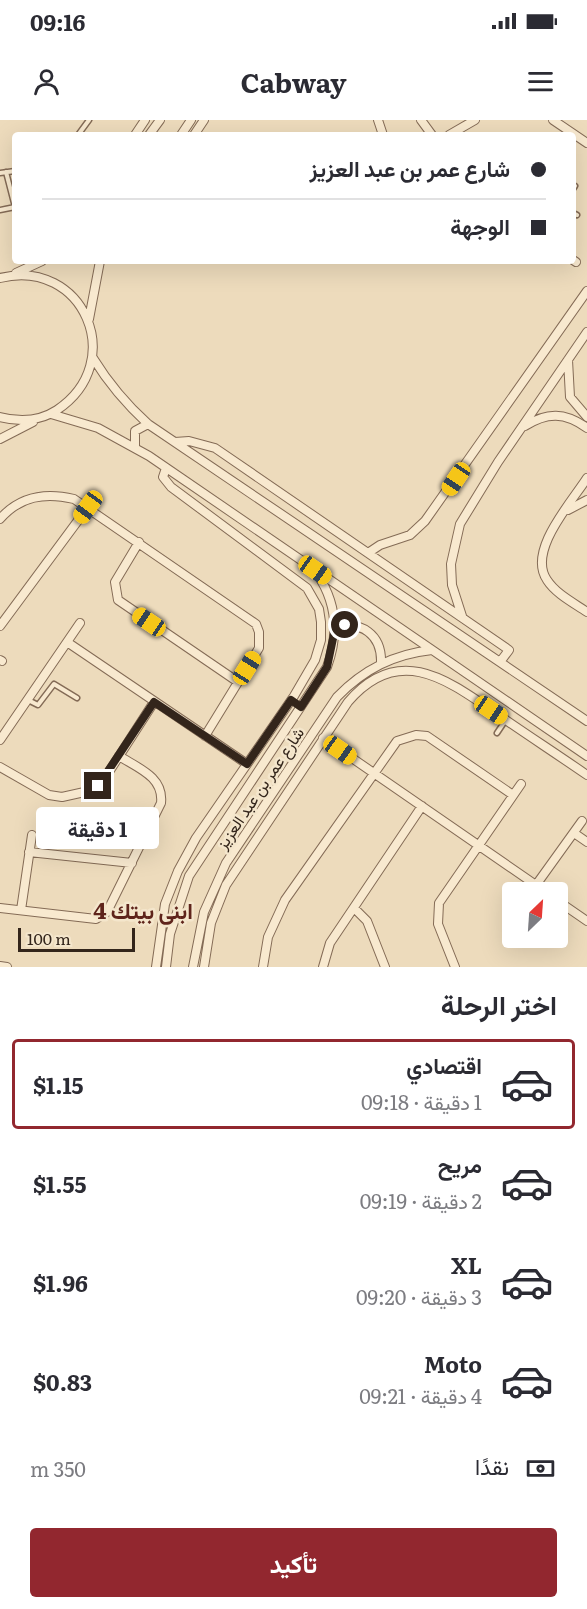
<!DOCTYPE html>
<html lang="ar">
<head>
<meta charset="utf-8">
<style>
  body { margin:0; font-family:Literata,Vazirmatn,serif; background:#f7f7f7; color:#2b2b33; direction:rtl; height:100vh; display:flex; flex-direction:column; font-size:22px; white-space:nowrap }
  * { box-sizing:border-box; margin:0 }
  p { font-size:20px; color:#7c7c81 }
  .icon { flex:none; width:33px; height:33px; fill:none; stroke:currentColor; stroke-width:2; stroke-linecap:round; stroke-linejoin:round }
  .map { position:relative; height:847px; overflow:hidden; direction:ltr }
  .side { display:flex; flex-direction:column; background:#fff; flex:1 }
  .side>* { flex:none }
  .top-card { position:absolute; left:12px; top:12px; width:564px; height:132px; border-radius:6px; box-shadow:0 6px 24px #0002; direction:rtl; display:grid; align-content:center; height:132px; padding:0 30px; background:#fff }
  .needle { width:39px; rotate:25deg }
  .controls { position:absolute; left:502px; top:762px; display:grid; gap:12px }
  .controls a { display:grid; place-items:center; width:66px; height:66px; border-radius:6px; background:#fff; box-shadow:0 6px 24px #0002; font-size:30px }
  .scale { position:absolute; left:18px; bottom:15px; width:117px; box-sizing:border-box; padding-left:6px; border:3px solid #33251b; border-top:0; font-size:16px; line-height:21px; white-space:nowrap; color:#33251b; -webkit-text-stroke:4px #f4e6cc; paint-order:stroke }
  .end { position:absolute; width:27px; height:27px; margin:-14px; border:8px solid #33251b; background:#fff; box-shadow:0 0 0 3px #fff }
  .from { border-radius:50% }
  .bubble { position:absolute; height:42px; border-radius:6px; background:#fff; box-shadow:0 6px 24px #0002; font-size:20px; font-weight:700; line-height:42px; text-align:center; direction:rtl }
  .car { position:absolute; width:18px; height:36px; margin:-18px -9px; border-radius:8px; box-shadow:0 0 4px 2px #0007; background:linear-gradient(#f5c518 24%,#345 0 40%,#f5c518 0 76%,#345 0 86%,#f5c518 0) }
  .top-card b { display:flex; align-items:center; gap:21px; height:57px; font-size:22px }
  .top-card b+b { border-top:2px solid #e1e1e2 }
  .top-card i { width:15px; height:15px; background:#2b2b33 }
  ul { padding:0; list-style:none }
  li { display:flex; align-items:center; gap:18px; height:90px; margin:0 12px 9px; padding:0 18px; border:3px solid transparent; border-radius:6px }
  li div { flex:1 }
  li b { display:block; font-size:22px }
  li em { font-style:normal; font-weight:700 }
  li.selected { border-color:#92272f }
  li>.icon { width:54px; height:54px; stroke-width:1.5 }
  h2 { padding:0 30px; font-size:27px; line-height:72px }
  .pay { display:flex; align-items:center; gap:15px; height:66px; padding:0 30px; font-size:22px }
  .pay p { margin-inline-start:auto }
  .action { display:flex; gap:12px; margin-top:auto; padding:12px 30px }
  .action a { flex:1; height:69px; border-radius:6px; background:#92272f; color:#fff; font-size:24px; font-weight:700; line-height:69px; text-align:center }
  .status { display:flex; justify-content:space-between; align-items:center; height:42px; padding:0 30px; background:#fff; direction:ltr }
  .status svg { height:16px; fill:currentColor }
  header { display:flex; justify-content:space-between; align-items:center; height:78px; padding:0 30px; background:#fff; font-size:27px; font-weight:700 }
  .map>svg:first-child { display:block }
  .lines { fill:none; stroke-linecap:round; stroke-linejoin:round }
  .service-casing { stroke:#846b56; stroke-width:7 }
  .minor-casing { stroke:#846b56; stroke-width:10 }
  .service { stroke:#f8e9cf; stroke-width:4 }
  .minor { stroke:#f8e9cf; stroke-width:8 }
  .route { stroke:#33251b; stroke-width:8 }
  .labels { text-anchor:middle; stroke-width:5; stroke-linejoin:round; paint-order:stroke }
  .street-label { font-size:16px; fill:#33251b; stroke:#f4e6cc }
  .district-label { font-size:22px; font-weight:bold; fill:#5f241b; stroke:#f4e6cc }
</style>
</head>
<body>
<div class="status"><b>09:16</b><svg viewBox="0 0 49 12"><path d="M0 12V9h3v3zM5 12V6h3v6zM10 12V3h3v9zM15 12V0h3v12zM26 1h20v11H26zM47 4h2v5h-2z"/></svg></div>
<header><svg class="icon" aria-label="menu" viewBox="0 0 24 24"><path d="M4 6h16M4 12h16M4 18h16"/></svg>Cabway<svg class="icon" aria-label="person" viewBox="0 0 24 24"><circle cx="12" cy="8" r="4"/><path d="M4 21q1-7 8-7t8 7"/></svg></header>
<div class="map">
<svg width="587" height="847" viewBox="0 0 587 847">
  <rect width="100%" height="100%" fill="#eddbbc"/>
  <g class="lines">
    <!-- service casing -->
    <g class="service-casing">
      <path id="service" d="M78 15 89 0
        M6 52 15 87
        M0 53 15 51
        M573 69 575 66
        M0 90 15 87
        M573 93 577 95
        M28 580 38 585 54 564 77 578
        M497 613 505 601"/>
    </g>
    <!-- minor casing -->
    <g class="minor-casing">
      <path id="minor" d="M378 0 383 15
        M421 0 432 15
        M553 0 587 23
        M135 15 145 0
        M149 15 160 0
        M181 15 191 0
        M194 15 204 0
        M449 15 475 0
        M573 140 576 142
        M16 153 42 141
        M0 158C83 137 129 242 57 290 40 301 19 302 0 297
        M89 199 100 141
        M93 238C109 264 126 284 148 304L587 601
        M568 240 570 277 587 297
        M51 294 98 308 149 336 587 636
        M525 306C547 292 565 292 587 308
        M0 319 33 302
        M175 322 189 321 215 328 509 530 500 542
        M135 327V311L148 304
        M587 358C571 383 527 431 547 460 556 474 574 483 587 492
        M568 390 587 380
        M0 399C20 376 45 372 74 379L256 504 259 512V528L205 616
        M139 422 115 462 118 480 238 562
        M368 433 380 425 410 415 425 401 587 171
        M462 496 452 465 451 444 460 404 498 342 587 212
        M0 506 88 387
        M335 509C361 499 382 515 381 543
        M67 522 247 644
        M0 540 2 541
        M323 618 546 772
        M0 620 80 503
        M0 647 49 675 62 677 89 671 105 658 154 582
        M574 713 587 722
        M29 732 132 743
        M536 765 582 701
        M558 781 587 801
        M0 788 96 799 107 792 161 683C164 657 138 648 119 636
        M354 788 367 801 385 847
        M21 790 32 715
        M0 846 7 847
        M156 847 165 784 178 751 196 718 294 576 315 540 321 520V502L319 489 307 468 171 367 163 357 166 348
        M166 847 170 814 189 756 327 547C339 514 337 483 317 454
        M193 847 204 792 226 743 337 577C364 549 394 534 432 530
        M204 847 211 803 226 765 348 582C400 521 450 562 500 596 529 616 558 635 587 655
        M263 847 268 817 285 780 397 621 416 615 427 616 513 675
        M323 847 330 823 422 686
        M455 847 438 804 439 783 521 664"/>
    </g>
    <!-- service -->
    <use href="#service" class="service"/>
    <!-- minor -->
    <use href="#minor" class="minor"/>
  </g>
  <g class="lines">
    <!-- route -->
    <path class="route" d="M98 666 154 582 247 644 291 580 301 587 327 547 335 509 345 505"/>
  </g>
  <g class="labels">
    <!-- street labels -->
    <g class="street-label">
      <text transform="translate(260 668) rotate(-56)" y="6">شارع عمر بن عبد العزيز</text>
    </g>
    <!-- district labels -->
    <g class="district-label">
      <text x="143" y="799">ابنى بيتك 4</text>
    </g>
  </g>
</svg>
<div class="controls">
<a><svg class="needle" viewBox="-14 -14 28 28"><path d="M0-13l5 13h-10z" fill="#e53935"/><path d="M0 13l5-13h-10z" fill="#7c7c81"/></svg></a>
</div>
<div class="scale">100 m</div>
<i class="end from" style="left:345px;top:505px"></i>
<i class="end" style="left:98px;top:666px"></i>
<div class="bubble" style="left:36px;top:687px;width:123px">1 دقيقة</div>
<i class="car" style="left:456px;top:359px;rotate:214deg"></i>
<i class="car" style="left:88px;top:387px;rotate:216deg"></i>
<i class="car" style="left:315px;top:450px;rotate:125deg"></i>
<i class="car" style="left:149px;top:502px;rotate:304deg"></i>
<i class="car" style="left:247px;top:548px;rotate:32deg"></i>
<i class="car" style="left:491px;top:590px;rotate:124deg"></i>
<i class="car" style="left:340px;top:630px;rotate:125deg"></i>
<div class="top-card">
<b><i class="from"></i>شارع عمر بن عبد العزيز</b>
<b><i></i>الوجهة</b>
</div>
</div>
<section class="side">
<h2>اختر الرحلة</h2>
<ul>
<li class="selected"><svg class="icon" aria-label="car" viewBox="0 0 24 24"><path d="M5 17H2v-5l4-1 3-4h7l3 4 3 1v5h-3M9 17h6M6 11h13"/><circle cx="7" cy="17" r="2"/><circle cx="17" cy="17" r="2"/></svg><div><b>اقتصادي</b><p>1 دقيقة · 09:18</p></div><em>$1.15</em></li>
<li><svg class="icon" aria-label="car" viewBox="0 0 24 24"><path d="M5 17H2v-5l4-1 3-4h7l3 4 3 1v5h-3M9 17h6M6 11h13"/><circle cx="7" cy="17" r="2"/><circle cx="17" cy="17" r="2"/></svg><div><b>مريح</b><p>2 دقيقة · 09:19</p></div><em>$1.55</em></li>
<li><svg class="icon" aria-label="car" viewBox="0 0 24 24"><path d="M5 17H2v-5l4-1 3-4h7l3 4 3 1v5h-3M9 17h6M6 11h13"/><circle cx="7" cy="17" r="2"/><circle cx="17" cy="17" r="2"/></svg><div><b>XL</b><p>3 دقيقة · 09:20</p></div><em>$1.96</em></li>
<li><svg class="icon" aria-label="car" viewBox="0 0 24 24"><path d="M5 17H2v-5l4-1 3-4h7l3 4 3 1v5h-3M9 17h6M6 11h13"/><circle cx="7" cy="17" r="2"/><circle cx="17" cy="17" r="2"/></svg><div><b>Moto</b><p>4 دقيقة · 09:21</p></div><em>$0.83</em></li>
</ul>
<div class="pay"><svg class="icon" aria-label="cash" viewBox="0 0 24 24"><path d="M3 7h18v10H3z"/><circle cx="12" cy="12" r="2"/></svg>نقدًا<p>350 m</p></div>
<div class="action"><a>تأكيد</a></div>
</section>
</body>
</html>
